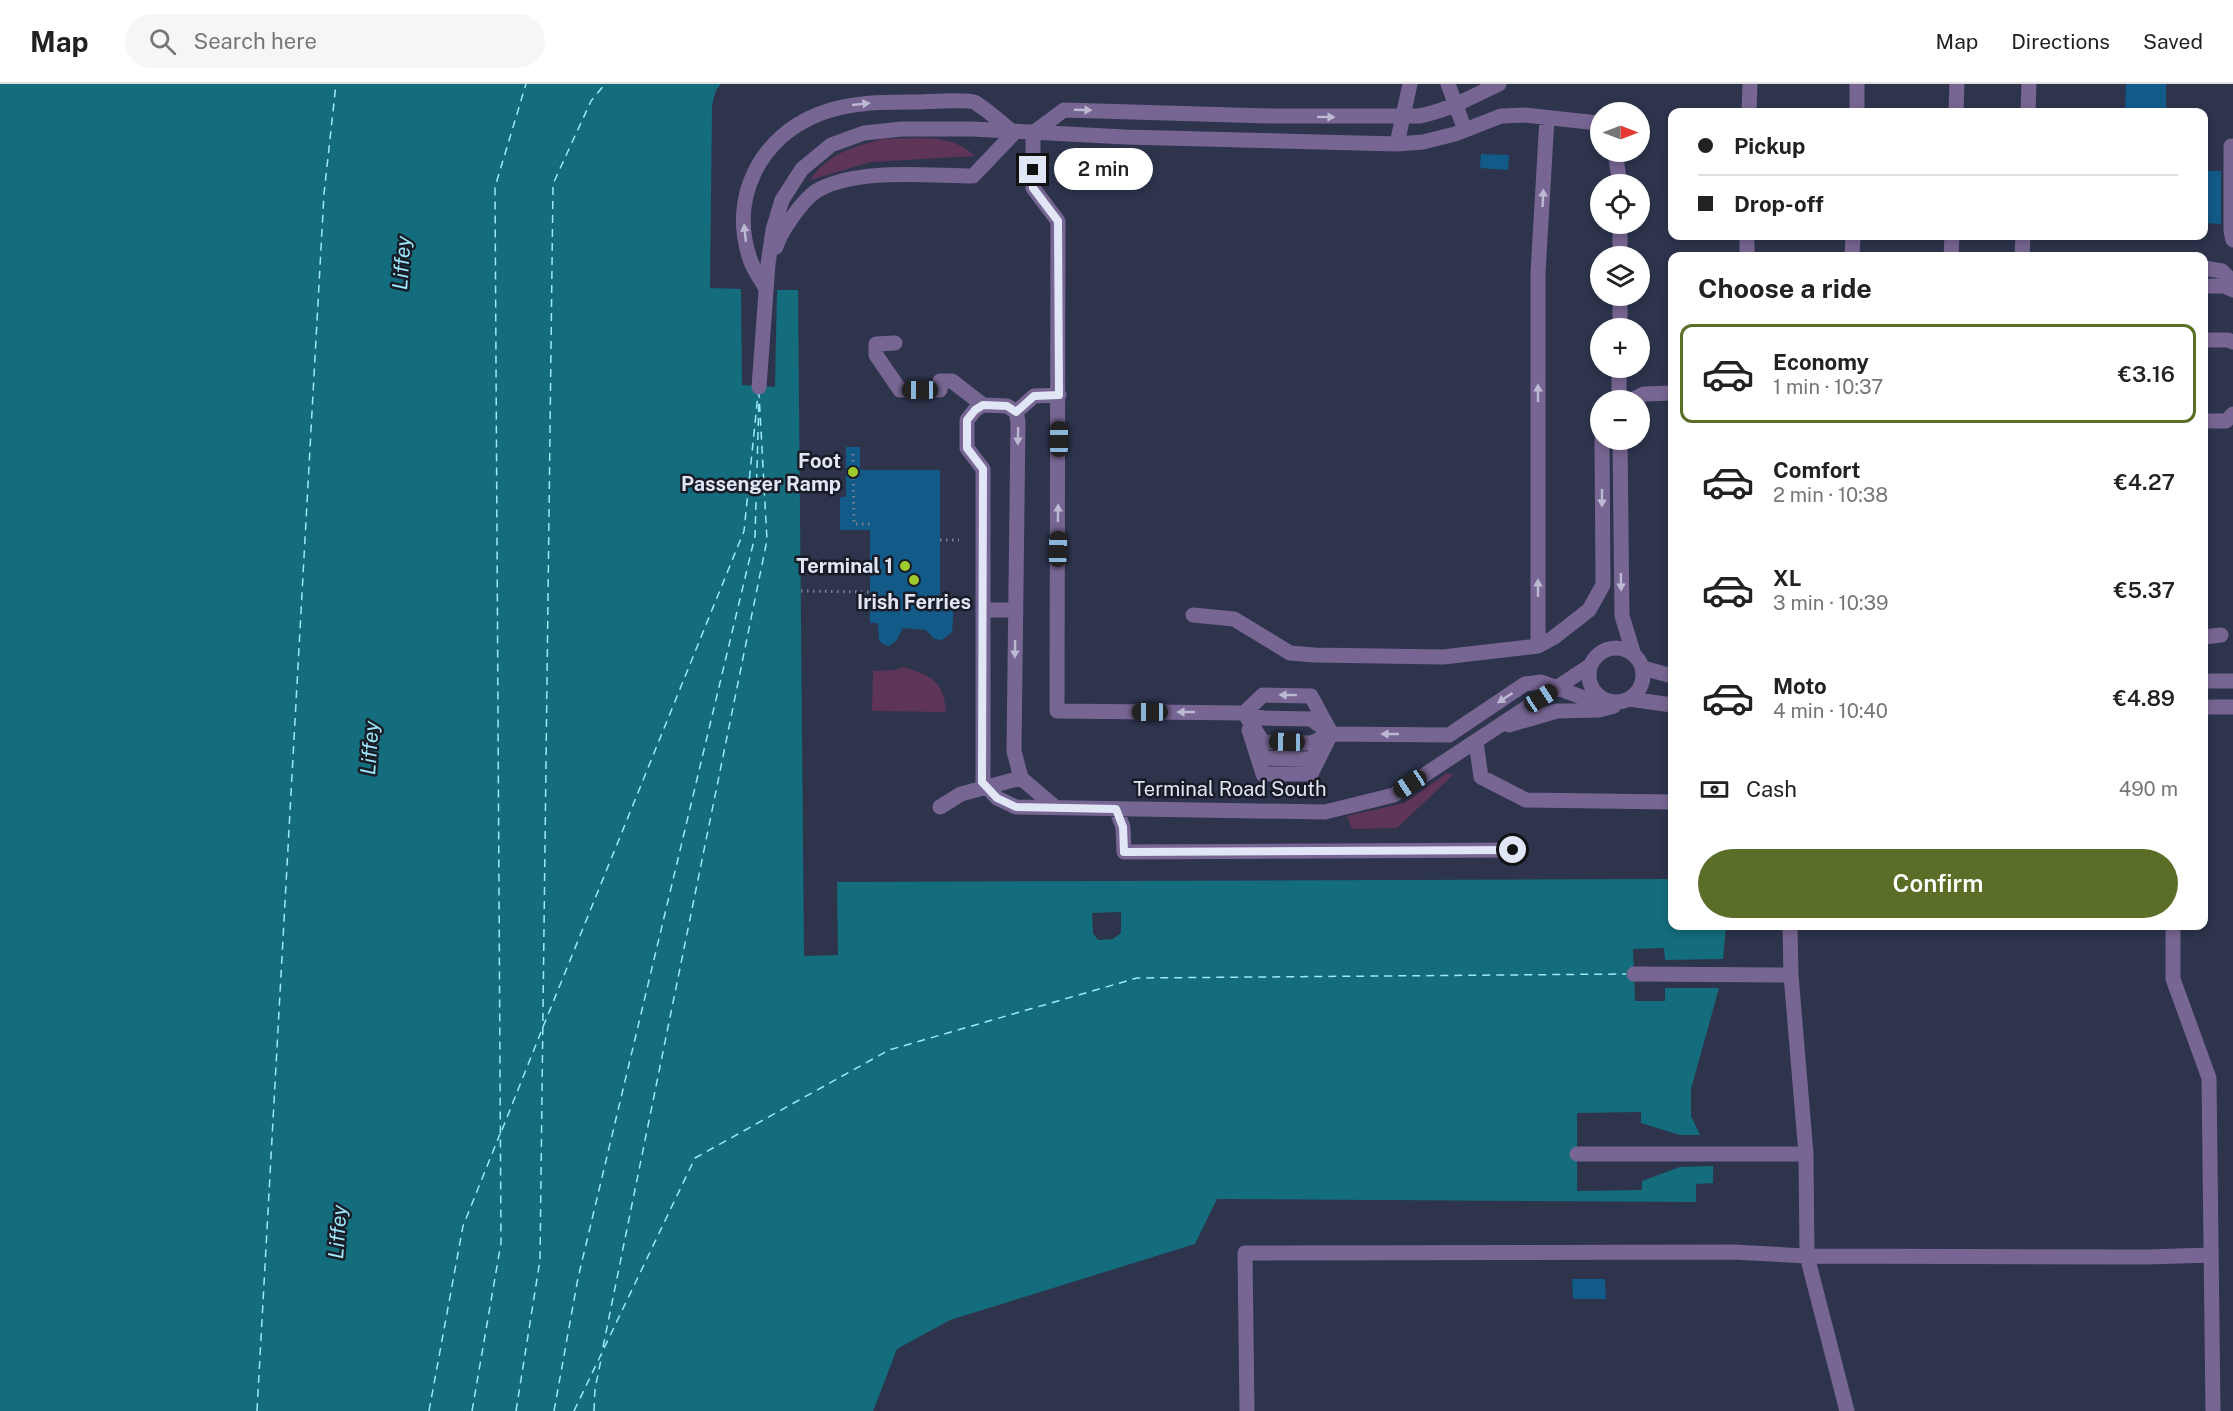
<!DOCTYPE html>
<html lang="en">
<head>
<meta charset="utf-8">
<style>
  body { margin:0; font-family:"Public Sans",sans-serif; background:#f6f6f6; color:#222; height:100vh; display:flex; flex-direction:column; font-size:22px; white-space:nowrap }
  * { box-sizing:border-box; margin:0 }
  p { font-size:20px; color:#767676 }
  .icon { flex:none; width:33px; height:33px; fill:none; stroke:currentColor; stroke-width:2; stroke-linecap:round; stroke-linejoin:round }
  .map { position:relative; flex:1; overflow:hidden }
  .details { position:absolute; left:1668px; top:168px; width:540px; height:678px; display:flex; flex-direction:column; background:#fff; border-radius:12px; box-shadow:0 3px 9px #0003 }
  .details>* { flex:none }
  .guide { position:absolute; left:1668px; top:24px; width:540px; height:132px; border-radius:12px; box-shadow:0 3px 9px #0003; display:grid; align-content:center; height:132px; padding:0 30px; background:#fff }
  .needle { width:39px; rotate:90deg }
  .tools { position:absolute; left:1590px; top:18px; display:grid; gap:12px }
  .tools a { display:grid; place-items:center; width:60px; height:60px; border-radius:50%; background:#fff; box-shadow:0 3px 9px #0003; font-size:30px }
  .end { position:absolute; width:27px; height:27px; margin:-14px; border:8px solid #e1e6f6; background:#111; box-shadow:0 0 0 3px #111 }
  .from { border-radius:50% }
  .bubble { position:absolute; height:42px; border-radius:21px; background:#fff; box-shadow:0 3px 9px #0003; font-size:20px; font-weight:600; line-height:42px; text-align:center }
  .car { position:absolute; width:18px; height:36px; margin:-18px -9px; border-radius:8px; box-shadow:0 0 4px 2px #0007; background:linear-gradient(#222 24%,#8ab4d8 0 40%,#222 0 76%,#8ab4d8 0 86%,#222 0) }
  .guide b { display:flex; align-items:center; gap:21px; height:57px; font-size:22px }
  .guide b+b { border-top:2px solid #e0e0e0 }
  .guide i { width:15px; height:15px; background:#222 }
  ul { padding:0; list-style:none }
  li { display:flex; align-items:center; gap:18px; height:99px; margin:0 12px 9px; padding:0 18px; border:3px solid transparent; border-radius:12px }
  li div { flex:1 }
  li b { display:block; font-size:22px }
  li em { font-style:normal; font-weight:600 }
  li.active { border-color:#5a6e27 }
  li>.icon { width:54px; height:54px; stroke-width:1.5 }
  h2 { padding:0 30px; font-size:27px; line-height:72px }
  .pay { display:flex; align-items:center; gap:15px; height:66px; padding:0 30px; font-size:22px }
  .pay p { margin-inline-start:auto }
  .button { display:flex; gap:12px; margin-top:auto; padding:12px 30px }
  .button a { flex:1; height:69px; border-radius:36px; background:#5a6e27; color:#fff; font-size:24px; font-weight:600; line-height:69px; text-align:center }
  header { display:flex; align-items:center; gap:36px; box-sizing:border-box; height:84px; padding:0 30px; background:#fff; border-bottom:2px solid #e0e0e0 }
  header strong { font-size:28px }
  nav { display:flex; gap:33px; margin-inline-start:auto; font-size:21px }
  .search { width:420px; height:54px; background:#f6f6f6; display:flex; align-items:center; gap:15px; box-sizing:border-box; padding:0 21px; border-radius:33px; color:#767676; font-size:22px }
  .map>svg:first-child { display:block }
  .green { fill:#5e3559 }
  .water { fill:#146d7c }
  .pier { fill:#2d344c }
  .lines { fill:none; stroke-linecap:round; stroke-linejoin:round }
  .ferry { stroke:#9de9fa; stroke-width:1.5; stroke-dasharray:8 6; stroke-linecap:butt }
  .building { fill:#125b89 }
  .path { stroke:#797f94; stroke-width:3; stroke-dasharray:1.5 4.5; stroke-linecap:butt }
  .minor { stroke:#776693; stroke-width:15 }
  .oneway { fill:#bcb9d3 }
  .route { stroke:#e1e6f6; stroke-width:8 }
  .poi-dot { fill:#9eca2e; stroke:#191c27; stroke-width:2 }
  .labels { text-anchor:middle; stroke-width:5; stroke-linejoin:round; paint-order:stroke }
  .poi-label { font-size:20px; font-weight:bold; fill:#e1e6f6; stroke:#191c27; text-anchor:end }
  .street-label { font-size:20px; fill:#e1e6f6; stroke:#191c27 }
  .water-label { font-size:21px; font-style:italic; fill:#9de9fa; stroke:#191c27 }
</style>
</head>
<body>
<header>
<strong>Map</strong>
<div class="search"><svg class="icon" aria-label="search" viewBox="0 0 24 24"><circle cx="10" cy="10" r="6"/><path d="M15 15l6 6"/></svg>Search here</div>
<nav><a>Map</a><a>Directions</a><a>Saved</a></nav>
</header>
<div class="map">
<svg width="2233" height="1327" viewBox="0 0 2233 1327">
  <rect width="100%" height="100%" fill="#2d344c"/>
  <!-- green -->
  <path class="green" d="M882 55C914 55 950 48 975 72L871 78 810 96C829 69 851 64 882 55Z
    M904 583C931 592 944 597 946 628L872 627 873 587 895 586Z
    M1447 689 1453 691 1397 744 1352 745 1347 732 1404 719Z"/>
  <!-- water -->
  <path class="water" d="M0 0H721L716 6 712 21 710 204 741 205 742 301 775 303 777 206H798L804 872 838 871 837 798 1672 795V842H1726L1723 875 1665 876 1664 864 1633 865 1635 917H1665V904H1719L1691 1005V1032L1700 1051H1680L1641 1039V1028L1577 1029V1107L1642 1106V1097L1680 1083 1713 1082V1099L1696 1100V1118L1217 1115 1195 1160 950 1236 897 1265 873 1327H0Z"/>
  <!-- pier -->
  <path class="pier" d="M1121 828V849L1113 855 1098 856 1093 849 1092 829Z"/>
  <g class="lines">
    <!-- ferry -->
    <path class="ferry" d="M543 943 744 447 758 310
      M502 1046 541 948
      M603 1263 767 456 759 310
      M257 1327 324 110 336 0
      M429 1327 463 1142 500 1050
      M472 1327 501 1159 495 103 526 0
      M516 1327 540 1176 553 100 591 17 605 0
      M554 1327 578 1194 755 452 759 316
      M574 1327 695 1074 889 966 1137 894 1626 890
      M594 1327 595 1305 602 1271"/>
  </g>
  <!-- building -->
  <path class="building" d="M2126 0H2166V28H2125Z
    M1481 70 1509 71 1508 86 1480 84Z
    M2204 87H2221V140L2204 139Z
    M846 363H860V386H940V522H954L952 548 942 556 934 555 926 546 903 544 896 557 889 562 883 560 879 556 878 539H870V446H840V413H846Z
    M1572 1195H1605L1606 1215H1573Z"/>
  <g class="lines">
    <!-- path -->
    <path class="path" d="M853 370 854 440H870
      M940 456H959
      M801 507 870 508"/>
    <!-- minor -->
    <path class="minor" d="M1448 0 1465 46
      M1749 28 1750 0
      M1857 28V0
      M1956 28 1957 0
      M2028 28 2029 0
      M1033 49V104L1058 137 1057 627 1244 629 1263 634 1311 635 1331 650
      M1033 49 1064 26 1268 32H1419C1447 27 1473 12 1499 0
      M1397 60 1410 0
      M2233 62H2231V147L2233 156
      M1615 68 1620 100
      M776 163C779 152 785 144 791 135 798 125 809 110 820 105 860 84 928 92 973 92L1014 49
      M1620 172V140
      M1747 172V152
      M1852 172 1853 152
      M1951 172 1952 152
      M2022 172 2023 152
      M2204 184 2222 187 2233 198
      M2204 202H2224L2233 206
      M765 203C760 194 753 185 750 175 729 114 760 53 819 30 850 18 882 18 914 18 926 18 965 15 974 18 984 23 1004 41 1014 49
      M1620 244V212
      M2204 256H2228L2233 258
      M895 259 876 260V271L900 306H940V297H952L983 321
      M759 303 768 180 773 146 782 116 802 85 831 61 864 49 902 45H973L1125 53 1397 60 1423 58 1455 50 1501 32 1524 31 1598 39 1600 41
      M1619 316V284
      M1632 316 1644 310 1672 309
      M1016 328 1034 312 1059 311
      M2204 337H2226L2233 330
      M1620 356 1622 532 1634 571
      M983 526H1016
      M1193 531 1234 535 1290 569 1314 571 1443 573 1538 562 1553 554 1589 526 1603 501 1602 356
      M2204 553 2221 551
      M1538 562V189L1547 34
      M1589 591a27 27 0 1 1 54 0a27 27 0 1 1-54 0Z
      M1643 584 1672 592
      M2204 597H2233
      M1629 615 1672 621
      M2204 623H2233
      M1244 629 1263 658 1311 659 1331 650 1449 651 1525 600 1541 598 1587 615 1606 616
      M1244 629 1263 611 1311 612 1330 647
      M1509 641 1557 627 1599 626 1614 622
      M1249 646 1263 690H1311L1331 650
      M1476 658 1481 693 1526 716 1672 718
      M1258 662 1263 674 1311 675 1320 664
      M940 723 961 710 1021 694
      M1055 723 1021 694 1014 667 1018 338 1016 328 1007 322 983 321 975 326 967 336V364L983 385V698L997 714 1016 723 1325 728 1394 711 1591 581
      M1116 725 1123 743 1124 768 1513 766
      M1790 842 1791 891 1806 1070 1807 1172 1847 1327
      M2173 842V895L2209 994 2213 1327
      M1634 890 1791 891
      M1577 1070H1806
      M1247 1327 1245 1169 1733 1168 1807 1172 2147 1173 2211 1171"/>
  </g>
  <!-- one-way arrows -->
  <defs><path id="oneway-solid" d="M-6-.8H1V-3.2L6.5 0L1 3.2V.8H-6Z" transform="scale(1.5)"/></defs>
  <g class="oneway">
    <use href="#oneway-solid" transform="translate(861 20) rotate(-6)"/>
    <use href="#oneway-solid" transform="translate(1083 26) rotate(2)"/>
    <use href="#oneway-solid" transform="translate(1326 33) rotate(1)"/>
    <use href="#oneway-solid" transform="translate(1543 114) rotate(-87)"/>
    <use href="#oneway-solid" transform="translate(745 149) rotate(-96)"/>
    <use href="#oneway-solid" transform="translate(1538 309) rotate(-90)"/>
    <use href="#oneway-solid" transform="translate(1018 352) rotate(91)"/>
    <use href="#oneway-solid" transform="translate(1602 414) rotate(90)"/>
    <use href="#oneway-solid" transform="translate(1058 429) rotate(-89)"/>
    <use href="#oneway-solid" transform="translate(1621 498) rotate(89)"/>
    <use href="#oneway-solid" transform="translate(1538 504) rotate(-90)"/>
    <use href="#oneway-solid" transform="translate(1015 565) rotate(91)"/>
    <use href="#oneway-solid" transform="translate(1288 611) rotate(-179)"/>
    <use href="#oneway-solid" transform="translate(1505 614) rotate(147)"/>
    <use href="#oneway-solid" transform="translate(1186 628) rotate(-180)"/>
    <use href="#oneway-solid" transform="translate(1390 650) rotate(-180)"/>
  </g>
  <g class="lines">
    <!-- route -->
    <path class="route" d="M1033 86V104L1058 137 1059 311 1034 312 1016 328 1007 322 983 321 975 326 967 336V364L983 385 982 698 997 714 1016 723 1116 725 1123 743 1124 768 1513 766"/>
  </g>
  <!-- markers -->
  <g class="poi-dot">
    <circle cx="853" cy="388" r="6"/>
    <circle cx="905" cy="482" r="6"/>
    <circle cx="914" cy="496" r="6"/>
  </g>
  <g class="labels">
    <!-- poi labels -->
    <g class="poi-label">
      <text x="841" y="384">Foot<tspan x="841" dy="23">Passenger Ramp</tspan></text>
      <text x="893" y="489">Terminal 1</text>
      <text x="914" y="525" text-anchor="middle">Irish Ferries</text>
    </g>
    <!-- street labels -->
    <g class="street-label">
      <text x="1230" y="712">Terminal Road South</text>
    </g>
    <!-- water labels -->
    <g class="water-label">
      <text transform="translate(402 179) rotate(-86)" y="7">Liffey</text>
      <text transform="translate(370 664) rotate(-86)" y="7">Liffey</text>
      <text transform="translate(338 1148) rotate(-86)" y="7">Liffey</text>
    </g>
  </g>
</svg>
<div class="tools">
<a><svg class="needle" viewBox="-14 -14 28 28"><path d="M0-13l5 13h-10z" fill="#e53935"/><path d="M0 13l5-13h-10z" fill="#767676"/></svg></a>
<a><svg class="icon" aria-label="locate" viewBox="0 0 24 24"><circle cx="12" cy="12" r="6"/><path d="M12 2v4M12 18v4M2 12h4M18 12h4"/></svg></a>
<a><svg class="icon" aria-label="layers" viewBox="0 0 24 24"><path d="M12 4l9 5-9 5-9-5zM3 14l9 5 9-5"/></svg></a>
<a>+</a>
<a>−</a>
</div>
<i class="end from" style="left:1513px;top:766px"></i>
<i class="end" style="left:1033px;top:86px"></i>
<div class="bubble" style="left:1054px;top:64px;width:99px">2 min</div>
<i class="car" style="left:920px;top:306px;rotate:270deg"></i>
<i class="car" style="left:1059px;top:355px;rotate:0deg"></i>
<i class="car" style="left:1058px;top:465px;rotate:1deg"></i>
<i class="car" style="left:1541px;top:614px;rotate:57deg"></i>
<i class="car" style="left:1150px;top:628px;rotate:270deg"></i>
<i class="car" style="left:1287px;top:658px;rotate:271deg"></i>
<i class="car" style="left:1410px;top:700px;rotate:237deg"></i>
<div class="guide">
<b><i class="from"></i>Pickup</b>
<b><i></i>Drop-off</b>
</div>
<section class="details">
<h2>Choose a ride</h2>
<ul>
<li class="active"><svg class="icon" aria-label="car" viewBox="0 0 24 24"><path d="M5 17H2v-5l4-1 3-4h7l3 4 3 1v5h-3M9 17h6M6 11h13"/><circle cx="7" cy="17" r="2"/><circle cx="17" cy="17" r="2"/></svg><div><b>Economy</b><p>1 min · 10:37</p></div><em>€3.16</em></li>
<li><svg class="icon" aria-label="car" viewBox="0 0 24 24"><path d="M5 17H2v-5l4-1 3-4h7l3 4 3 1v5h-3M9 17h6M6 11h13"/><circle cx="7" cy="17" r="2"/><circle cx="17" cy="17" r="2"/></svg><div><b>Comfort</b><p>2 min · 10:38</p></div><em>€4.27</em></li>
<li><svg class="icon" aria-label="car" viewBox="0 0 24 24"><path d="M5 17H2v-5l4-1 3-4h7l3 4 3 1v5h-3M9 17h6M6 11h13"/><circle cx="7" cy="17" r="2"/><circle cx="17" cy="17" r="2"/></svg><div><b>XL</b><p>3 min · 10:39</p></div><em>€5.37</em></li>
<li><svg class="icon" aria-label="car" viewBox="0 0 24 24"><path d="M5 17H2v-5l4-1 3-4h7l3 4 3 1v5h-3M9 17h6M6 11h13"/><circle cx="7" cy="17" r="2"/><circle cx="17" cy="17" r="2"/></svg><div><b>Moto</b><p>4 min · 10:40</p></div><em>€4.89</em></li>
</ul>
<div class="pay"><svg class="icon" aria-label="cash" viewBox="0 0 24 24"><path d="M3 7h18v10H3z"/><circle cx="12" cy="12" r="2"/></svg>Cash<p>490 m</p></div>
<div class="button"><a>Confirm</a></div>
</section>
</div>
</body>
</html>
